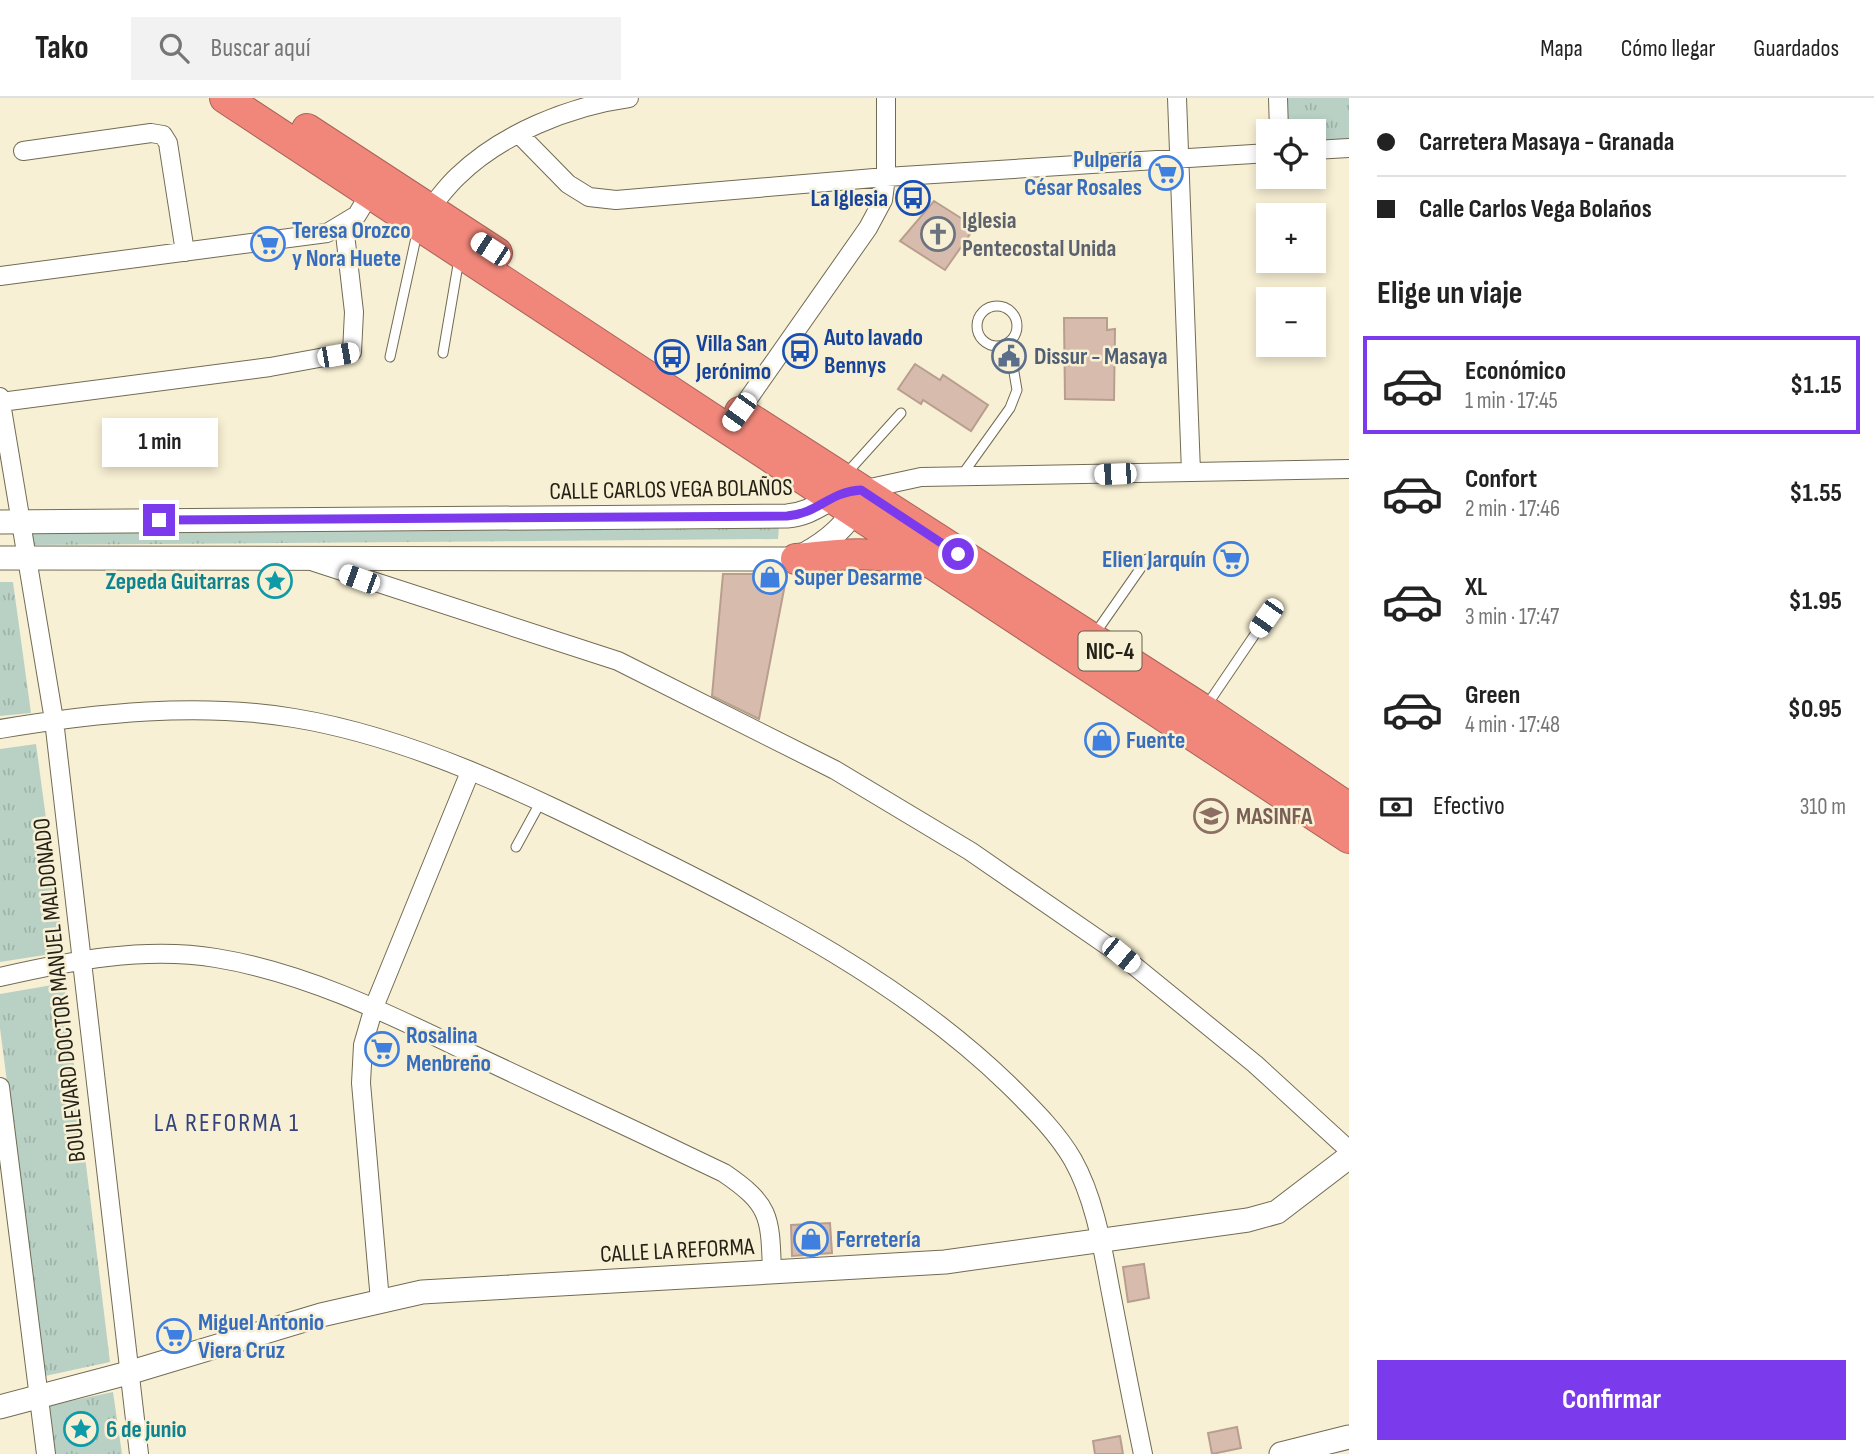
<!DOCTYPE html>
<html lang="es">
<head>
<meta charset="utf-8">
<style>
  body { margin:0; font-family:"Sofia Sans Condensed",sans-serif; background:#f2f2f2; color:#222; height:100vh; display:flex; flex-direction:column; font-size:26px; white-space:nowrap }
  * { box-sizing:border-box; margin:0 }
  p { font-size:23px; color:#767676 }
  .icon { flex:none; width:38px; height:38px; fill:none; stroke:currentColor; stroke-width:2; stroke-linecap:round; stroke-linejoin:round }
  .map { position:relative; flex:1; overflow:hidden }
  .drawer { display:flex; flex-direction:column; background:#fff; width:525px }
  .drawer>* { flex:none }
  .guide { display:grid; align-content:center; height:154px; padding:0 28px; background:#fff }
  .controls { position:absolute; left:1256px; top:21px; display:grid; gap:14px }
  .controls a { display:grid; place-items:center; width:70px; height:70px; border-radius:0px; background:#fff; box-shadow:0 4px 10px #0003; font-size:35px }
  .end { position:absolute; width:32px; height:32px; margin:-16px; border:9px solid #7c3aed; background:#fff; box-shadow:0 0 0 4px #fff }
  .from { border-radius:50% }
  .bubble { position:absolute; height:49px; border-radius:0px; background:#fff; box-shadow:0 4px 10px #0003; font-size:23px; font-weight:700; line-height:49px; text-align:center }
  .car { position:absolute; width:21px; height:42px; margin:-21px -10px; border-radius:9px; box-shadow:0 0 5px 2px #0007; background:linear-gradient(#fff 24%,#345 0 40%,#fff 0 76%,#345 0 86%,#fff 0) }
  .guide b { display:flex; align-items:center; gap:24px; height:66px; font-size:26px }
  .guide b+b { border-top:2px solid #e0e0e0 }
  .guide i { width:18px; height:18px; background:#222 }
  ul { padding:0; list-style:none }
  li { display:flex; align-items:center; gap:21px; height:98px; margin:0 14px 10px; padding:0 14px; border:4px solid transparent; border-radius:0px }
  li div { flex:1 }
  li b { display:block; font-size:26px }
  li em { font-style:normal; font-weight:700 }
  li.current { border-color:#7c3aed }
  li>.icon { width:63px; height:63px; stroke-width:1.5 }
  h2 { padding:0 28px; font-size:32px; line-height:84px }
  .pay { display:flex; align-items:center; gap:18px; height:77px; padding:0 28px; font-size:26px }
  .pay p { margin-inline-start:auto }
  .primary-button { display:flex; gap:14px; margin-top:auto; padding:14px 28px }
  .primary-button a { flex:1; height:80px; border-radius:0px; background:#7c3aed; color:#fff; font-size:28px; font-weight:700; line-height:80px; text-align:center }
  header { display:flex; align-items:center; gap:42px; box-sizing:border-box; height:98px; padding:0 35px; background:#fff; border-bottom:2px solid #e0e0e0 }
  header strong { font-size:33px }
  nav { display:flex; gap:38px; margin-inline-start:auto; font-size:24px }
  .search { width:490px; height:63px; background:#f2f2f2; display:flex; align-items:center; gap:18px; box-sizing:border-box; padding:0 24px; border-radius:0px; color:#767676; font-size:26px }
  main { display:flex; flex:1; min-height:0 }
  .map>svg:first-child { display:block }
  .park { fill:url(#park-tufts) }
  .building { fill:#d7bcad; stroke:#b89e8f; stroke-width:2 }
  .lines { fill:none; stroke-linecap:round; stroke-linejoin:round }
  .lane-casing { stroke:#726b53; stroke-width:11 }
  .street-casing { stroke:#726b53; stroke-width:20 }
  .secondary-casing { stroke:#726b53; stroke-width:25 }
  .highway-casing { stroke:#a96358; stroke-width:32 }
  .lane { stroke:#fff; stroke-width:9 }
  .street { stroke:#fff; stroke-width:18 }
  .secondary { stroke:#fff; stroke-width:23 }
  .highway { stroke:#f1877b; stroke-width:30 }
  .route { stroke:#7c3aed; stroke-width:9 }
  .labels { text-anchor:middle; stroke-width:5; stroke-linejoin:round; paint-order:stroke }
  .shield { fill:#f8f0d4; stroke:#645f50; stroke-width:2 }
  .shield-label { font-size:23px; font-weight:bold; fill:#242117 }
  .shop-label { font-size:24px; font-weight:bold; fill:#366cbe; stroke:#f8f0d4; text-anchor:start }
  .transit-label { font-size:24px; font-weight:bold; fill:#164399; stroke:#f8f0d4; text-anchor:start }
  .worship-label { font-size:24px; font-weight:bold; fill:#5b616d; stroke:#f8f0d4; text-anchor:start }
  .service-label { font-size:24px; font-weight:bold; fill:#4e5e75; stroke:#f8f0d4; text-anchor:start }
  .street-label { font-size:24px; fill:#242117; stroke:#f8f0d4 }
  .culture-label { font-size:24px; font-weight:bold; fill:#0d838f; stroke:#f8f0d4; text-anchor:end }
  .education-label { font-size:24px; font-weight:bold; fill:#785e54; stroke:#f8f0d4; text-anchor:start }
  .neighbourhood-label { font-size:26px; letter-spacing:2px; fill:#34437d; stroke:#f8f0d4 }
</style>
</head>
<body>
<header>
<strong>Tako</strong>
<div class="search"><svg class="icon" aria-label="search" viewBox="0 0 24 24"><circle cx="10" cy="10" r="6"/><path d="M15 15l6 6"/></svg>Buscar aquí</div>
<nav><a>Mapa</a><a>Cómo llegar</a><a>Guardados</a></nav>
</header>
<main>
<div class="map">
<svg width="1349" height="1356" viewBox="0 0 1349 1356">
  <defs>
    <pattern id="park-tufts" width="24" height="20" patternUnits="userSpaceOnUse" patternTransform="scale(1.75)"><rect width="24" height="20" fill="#b9d1c5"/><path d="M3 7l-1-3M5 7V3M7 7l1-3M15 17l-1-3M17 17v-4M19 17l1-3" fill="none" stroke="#9fb3a8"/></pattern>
  </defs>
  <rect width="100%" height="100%" fill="#f8f0d4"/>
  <!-- park -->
  <path class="park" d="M1278 0H1349V50L1314 52V33H1279Z
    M779 428 778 441 32 447V430Z
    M0 484H13L31 615 0 618Z
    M36 646 64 854 0 864V651Z
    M64 885 110 1264 45 1278 0 930V896Z
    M113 1294 122 1356H55L47 1308Z"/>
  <!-- building -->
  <path class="building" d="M934 103 975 129 945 172 900 143Z
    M1064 220H1107V232L1115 231 1114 302 1065 301Z
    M915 266 940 282 943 277 988 307 971 333 923 302 921 306 898 291Z
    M723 476H787L759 621 712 598Z
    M830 1125 832 1155 792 1158 791 1127Z
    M1144 1166 1149 1200 1128 1204 1123 1169Z
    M1237 1329 1241 1350 1212 1356 1208 1335Z
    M1120 1338 1123 1356H1095L1093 1343Z"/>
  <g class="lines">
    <!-- lane casing -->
    <g class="lane-casing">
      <path id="lane" d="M977 228a20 20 0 1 1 40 0a20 20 0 1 1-40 0Z
        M443 255 459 161
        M390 259 417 135
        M845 377 901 315
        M962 377 1010 310 1017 292 1009 245
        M1094 537 1147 461
        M1207 607 1266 520
        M516 749 540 705"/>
    </g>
    <!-- street casing -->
    <g class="street-casing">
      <path id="street" d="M1177 0 1191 374
        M1278 0 1279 33
        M519 36 568 86 589 99 616 102 886 79 1269 55
        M1314 52 1349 50
        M23 53 151 35 163 37 168 45 185 154
        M429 111C439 100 447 88 458 78 501 36 570 8 629 0
        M0 178 327 135 357 117 369 97
        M0 299 54 622 139 1356
        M1 304 270 269 352 254 354 214 344 127
        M734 321 868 130 883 102 886 79V0
        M861 392 921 379 1349 371
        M314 464 618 563 835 672 970 753 1121 857 1255 966 1349 1052
        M0 631C96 615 198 604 294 620 415 640 531 698 640 752 770 816 904 885 1009 987 1032 1010 1057 1034 1073 1062 1096 1103 1103 1154 1112 1200 1122 1252 1132 1304 1143 1356
        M0 879C70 863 144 848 216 860 307 875 391 917 474 957 557 996 641 1035 724 1075 771 1107 770 1119 772 1173
        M0 989 46 1356
        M380 1203 361 985 363 947 374 909 470 674"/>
    </g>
    <!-- secondary casing -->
    <g class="secondary-casing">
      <path id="secondary" d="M0 424 787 418C820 415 828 394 861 392 855 425 824 447 796 461L0 460
        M0 1309 128 1275 321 1217 422 1194 945 1164 1248 1122 1277 1114 1349 1059
        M1281 1356 1349 1339"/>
    </g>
    <!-- highway casing -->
    <g class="highway-casing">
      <path id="highway" d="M225 0 1349 740
        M307 31 497 155
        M740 314 1204 612 1349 710
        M796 461C842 456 874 452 920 465"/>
    </g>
    <!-- lane -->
    <use href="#lane" class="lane"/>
    <!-- street -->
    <use href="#street" class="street"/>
    <!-- secondary -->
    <use href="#secondary" class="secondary"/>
    <!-- highway -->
    <use href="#highway" class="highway"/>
  </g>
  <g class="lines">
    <!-- route -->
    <path class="route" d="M159 422 787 418C820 415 828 394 861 392L958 456"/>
  </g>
  <!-- icons -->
  <defs>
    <g id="supermarket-ring" transform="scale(1.75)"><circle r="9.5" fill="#f8f0d4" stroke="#3f7fe0" stroke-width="1.5"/><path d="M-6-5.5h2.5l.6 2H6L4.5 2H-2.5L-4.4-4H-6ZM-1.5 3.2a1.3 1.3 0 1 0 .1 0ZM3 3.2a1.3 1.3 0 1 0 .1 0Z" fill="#3f7fe0"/></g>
    <g id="bus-ring" transform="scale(1.75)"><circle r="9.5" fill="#f8f0d4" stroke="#1a4fb4" stroke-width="1.5"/><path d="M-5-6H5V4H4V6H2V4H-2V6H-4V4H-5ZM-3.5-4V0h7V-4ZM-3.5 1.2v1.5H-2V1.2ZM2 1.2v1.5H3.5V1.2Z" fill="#1a4fb4"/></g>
    <g id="church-ring" transform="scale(1.75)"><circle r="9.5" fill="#f8f0d4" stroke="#6b7280" stroke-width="1.5"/><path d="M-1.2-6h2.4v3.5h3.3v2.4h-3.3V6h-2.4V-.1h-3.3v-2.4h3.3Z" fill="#6b7280"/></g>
    <g id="civic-ring" transform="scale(1.75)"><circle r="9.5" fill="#f8f0d4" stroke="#5c6f8a" stroke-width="1.5"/><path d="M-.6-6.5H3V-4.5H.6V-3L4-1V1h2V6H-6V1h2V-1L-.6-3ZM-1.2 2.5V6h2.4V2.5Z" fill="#5c6f8a"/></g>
    <g id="shop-ring" transform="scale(1.75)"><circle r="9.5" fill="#f8f0d4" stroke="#3f7fe0" stroke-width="1.5"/><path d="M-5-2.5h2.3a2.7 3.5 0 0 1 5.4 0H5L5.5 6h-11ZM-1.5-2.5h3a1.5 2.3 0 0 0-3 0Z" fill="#3f7fe0"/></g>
    <g id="sight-ring" transform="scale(1.75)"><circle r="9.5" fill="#f8f0d4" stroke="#0f9aa8" stroke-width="1.5"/><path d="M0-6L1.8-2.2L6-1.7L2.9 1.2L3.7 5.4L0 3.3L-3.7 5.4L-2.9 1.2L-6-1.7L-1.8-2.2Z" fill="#0f9aa8"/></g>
    <g id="school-ring" transform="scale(1.75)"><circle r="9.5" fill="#f8f0d4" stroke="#8d6e63" stroke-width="1.5"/><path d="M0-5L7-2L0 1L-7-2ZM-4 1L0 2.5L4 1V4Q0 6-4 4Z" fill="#8d6e63"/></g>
  </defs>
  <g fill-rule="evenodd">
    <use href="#supermarket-ring" x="1166" y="75"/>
    <use href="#bus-ring" x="913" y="100"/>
    <use href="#church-ring" x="938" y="136"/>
    <use href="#supermarket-ring" x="268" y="146"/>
    <use href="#bus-ring" x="800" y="253"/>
    <use href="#civic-ring" x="1009" y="258"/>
    <use href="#bus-ring" x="672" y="259"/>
    <use href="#supermarket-ring" x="1231" y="461"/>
    <use href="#shop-ring" x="770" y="479"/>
    <use href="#sight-ring" x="275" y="483"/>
    <use href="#shop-ring" x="1102" y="642"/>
    <use href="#school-ring" x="1211" y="718"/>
    <use href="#supermarket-ring" x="382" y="951"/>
    <use href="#shop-ring" x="811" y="1141"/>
    <use href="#supermarket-ring" x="174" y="1238"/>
    <use href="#sight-ring" x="81" y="1331"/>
  </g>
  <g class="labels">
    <!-- shield labels -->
    <rect class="shield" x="1078.5" y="533.5" width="63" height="39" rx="5"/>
    <g class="shield-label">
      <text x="1110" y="561">NIC-4</text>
    </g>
    <!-- shop labels -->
    <g class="shop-label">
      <text x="1142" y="69" text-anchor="end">Pulpería<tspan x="1142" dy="28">César Rosales</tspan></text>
      <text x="292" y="140">Teresa Orozco<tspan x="292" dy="28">y Nora Huete</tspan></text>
      <text x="1206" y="469" text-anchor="end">Elien Jarquín</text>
      <text x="794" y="487">Super Desarme</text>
      <text x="1126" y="650">Fuente</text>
      <text x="406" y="945">Rosalina<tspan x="406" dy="28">Menbreño</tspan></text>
      <text x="836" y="1149">Ferretería</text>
      <text x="198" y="1232">Miguel Antonio<tspan x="198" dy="28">Viera Cruz</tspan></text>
    </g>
    <!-- transit labels -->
    <g class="transit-label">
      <text x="888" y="108" text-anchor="end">La Iglesia</text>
      <text x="824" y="247">Auto lavado<tspan x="824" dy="28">Bennys</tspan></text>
      <text x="696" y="253">Villa San<tspan x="696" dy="28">Jerónimo</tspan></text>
    </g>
    <!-- worship labels -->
    <g class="worship-label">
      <text x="962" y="130">Iglesia<tspan x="962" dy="28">Pentecostal Unida</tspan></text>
    </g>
    <!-- service labels -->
    <g class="service-label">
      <text x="1034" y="266">Dissur - Masaya</text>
    </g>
    <!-- street labels -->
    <g class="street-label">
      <text transform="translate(671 391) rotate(-1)" y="8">CALLE CARLOS VEGA BOLAÑOS</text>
      <text transform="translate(59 892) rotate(-96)" y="8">BOULEVARD DOCTOR MANUEL MALDONADO</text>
      <text transform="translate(677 1152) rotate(-3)" y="8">CALLE LA REFORMA</text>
    </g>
    <!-- culture labels -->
    <g class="culture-label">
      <text x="250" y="491">Zepeda Guitarras</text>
      <text x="106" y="1339" text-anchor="start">6 de junio</text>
    </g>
    <!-- education labels -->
    <g class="education-label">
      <text x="1236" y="726">MASINFA</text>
    </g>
    <!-- neighbourhood labels -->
    <g class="neighbourhood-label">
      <text x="227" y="1033">LA REFORMA 1</text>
    </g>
  </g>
</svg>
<div class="controls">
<a><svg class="icon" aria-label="locate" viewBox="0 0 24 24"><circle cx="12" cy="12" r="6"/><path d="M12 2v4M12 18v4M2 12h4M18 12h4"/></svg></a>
<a>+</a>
<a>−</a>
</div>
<i class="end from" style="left:958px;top:456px"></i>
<i class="end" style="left:159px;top:422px"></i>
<div class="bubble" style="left:102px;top:320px;width:116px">1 min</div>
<i class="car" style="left:490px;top:151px;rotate:303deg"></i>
<i class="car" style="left:338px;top:257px;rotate:80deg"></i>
<i class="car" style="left:739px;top:314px;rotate:216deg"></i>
<i class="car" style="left:1115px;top:376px;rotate:268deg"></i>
<i class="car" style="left:359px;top:481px;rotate:290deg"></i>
<i class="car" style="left:1266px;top:520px;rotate:215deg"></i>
<i class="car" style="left:1121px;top:857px;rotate:129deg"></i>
</div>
<section class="drawer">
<div class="guide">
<b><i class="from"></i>Carretera Masaya - Granada</b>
<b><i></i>Calle Carlos Vega Bolaños</b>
</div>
<h2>Elige un viaje</h2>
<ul>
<li class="current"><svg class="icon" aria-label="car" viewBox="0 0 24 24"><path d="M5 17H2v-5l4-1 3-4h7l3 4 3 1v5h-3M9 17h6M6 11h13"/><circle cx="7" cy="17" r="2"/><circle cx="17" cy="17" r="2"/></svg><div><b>Económico</b><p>1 min · 17:45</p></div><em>$1.15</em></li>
<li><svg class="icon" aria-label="car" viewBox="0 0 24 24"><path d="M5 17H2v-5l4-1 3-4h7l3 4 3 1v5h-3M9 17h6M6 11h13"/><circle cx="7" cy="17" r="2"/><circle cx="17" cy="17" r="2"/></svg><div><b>Confort</b><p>2 min · 17:46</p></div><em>$1.55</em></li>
<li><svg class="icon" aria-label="car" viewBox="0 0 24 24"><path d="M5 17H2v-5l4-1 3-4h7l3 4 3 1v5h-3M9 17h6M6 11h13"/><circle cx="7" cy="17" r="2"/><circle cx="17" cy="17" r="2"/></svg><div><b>XL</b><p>3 min · 17:47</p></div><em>$1.95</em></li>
<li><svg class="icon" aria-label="car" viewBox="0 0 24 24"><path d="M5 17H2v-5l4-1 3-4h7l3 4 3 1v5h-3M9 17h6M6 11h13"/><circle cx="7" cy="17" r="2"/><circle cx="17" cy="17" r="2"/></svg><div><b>Green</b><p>4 min · 17:48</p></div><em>$0.95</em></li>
</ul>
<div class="pay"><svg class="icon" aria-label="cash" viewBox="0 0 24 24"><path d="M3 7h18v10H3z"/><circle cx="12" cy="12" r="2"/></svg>Efectivo<p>310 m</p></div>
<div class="primary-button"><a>Confirmar</a></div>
</section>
</main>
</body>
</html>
